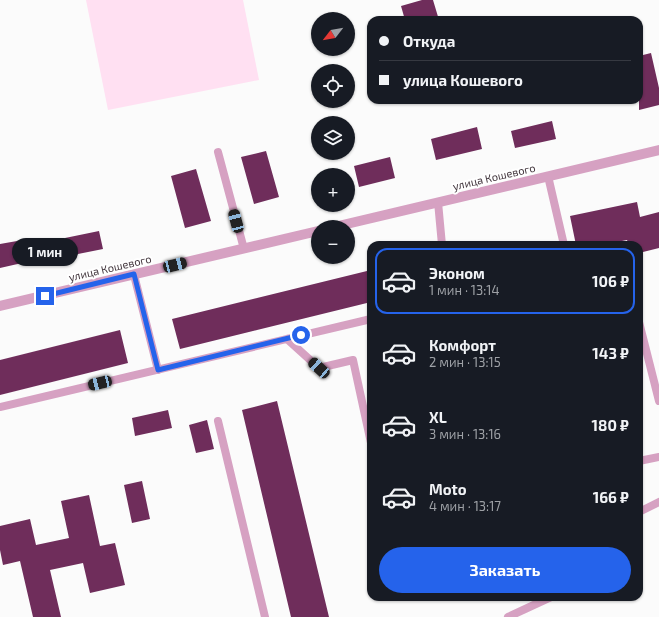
<!DOCTYPE html>
<html lang="ru">
<head>
<meta charset="utf-8">
<style>
  body { margin:0; font-family:"Exo 2",sans-serif; background:#242831; color:#f1f3f6; height:100vh; display:flex; flex-direction:column; font-size:15px; white-space:nowrap }
  * { box-sizing:border-box; margin:0 }
  p { font-size:13px; color:#9ea1a6 }
  .icon { flex:none; width:22px; height:22px; fill:none; stroke:currentColor; stroke-width:2; stroke-linecap:round; stroke-linejoin:round }
  .map { position:relative; flex:1; overflow:hidden }
  .details { position:absolute; left:367px; top:241px; width:276px; height:360px; display:flex; flex-direction:column; background:#171b24; border-radius:12px; box-shadow:0 1px 3px #0004 }
  .details>* { flex:none }
  .guide { position:absolute; left:367px; top:16px; width:276px; height:88px; border-radius:12px; box-shadow:0 1px 3px #0004; display:grid; align-content:center; height:88px; padding:0 12px; background:#171b24 }
  .needle { width:26px; rotate:239deg }
  .tools { position:absolute; left:311px; top:12px; display:grid; gap:8px }
  .tools a { display:grid; place-items:center; width:44px; height:44px; border-radius:50%; background:#171b24; box-shadow:0 1px 3px #0004; font-size:20px }
  .end { position:absolute; width:18px; height:18px; margin:-9px; border:5px solid #2563eb; background:#fff; box-shadow:0 0 0 2px #fff }
  .from { border-radius:50% }
  .bubble { position:absolute; height:28px; border-radius:14px; background:#171b24; box-shadow:0 1px 3px #0004; font-size:13px; font-weight:700; line-height:28px; text-align:center }
  .car { position:absolute; width:12px; height:24px; margin:-12px -6px; border-radius:5px; box-shadow:0 0 3px 1px #0007; background:linear-gradient(#222 24%,#8ab4d8 0 40%,#222 0 76%,#8ab4d8 0 86%,#222 0) }
  .guide b { display:flex; align-items:center; gap:14px; height:38px; font-size:15px }
  .guide b+b { border-top:1px solid #363941 }
  .guide i { width:10px; height:10px; background:#f1f3f6 }
  ul { padding:7px 0 0; list-style:none }
  li { display:flex; align-items:center; gap:12px; height:66px; margin:0 8px 6px; padding:0 4px; border:2px solid transparent; border-radius:12px }
  li div { flex:1 }
  li b { display:block; font-size:15px }
  li em { font-style:normal; font-weight:700 }
  li.current { border-color:#2563eb }
  li>.icon { width:36px; height:36px; stroke-width:1.5 }
  .button { display:flex; gap:8px; margin-top:auto; padding:8px 12px }
  .button a { flex:1; height:46px; border-radius:24px; background:#2563eb; color:#fff; font-size:16px; font-weight:700; line-height:46px; text-align:center }
  .map>svg:first-child { display:block }
  .green { fill:#ffe0f2 }
  .building { fill:#6f2d5b }
  .lines { fill:none; stroke-linecap:round; stroke-linejoin:round }
  .lane { stroke:#d6a1c2; stroke-width:8 }
  .street { stroke:#d6a1c2; stroke-width:10 }
  .route { stroke:#2563eb; stroke-width:5 }
  .labels { text-anchor:middle; stroke-width:4; stroke-linejoin:round; paint-order:stroke }
  .street-label { font-size:11px; fill:#42363d; stroke:#fff }
</style>
</head>
<body>
<div class="map">
<svg width="659" height="617" viewBox="0 0 659 617">
  <rect width="100%" height="100%" fill="#fbfbfb"/>
  <!-- green -->
  <path class="green" d="M86 0H243L259 80 108 110Z"/>
  <!-- building -->
  <path class="building" d="M422 0H433L439 20H405L401 6Z
    M651 53 659 88V105L639 110V56Z
    M552 121 556 139 515 148 511 131Z
    M477 127 482 149 436 160 431 139Z
    M266 151 279 197 254 204 241 157Z
    M390 157 395 178 359 187 354 166Z
    M196 169 211 221 185 228 171 176Z
    M637 202 640 217 659 212V248L639 253V245H629L627 240 602 245H576L570 216Z
    M99 231 103 249 68 256 65 238Z
    M17 241 22 263 0 268V244Z
    M371 270V302L180 349 172 319Z
    M120 330 128 363 0 395V360Z
    M277 401 329 617H291L242 410Z
    M168 410 172 428 135 436 132 418Z
    M207 420 214 449 196 453 189 425Z
    M142 481 150 519 132 523 124 485Z
    M89 495 100 546 115 543 125 585 90 593 83 563 50 570 61 617H33L20 561 3 565 0 550V526L30 519 36 545 69 538 61 501Z"/>
  <g class="lines">
    <!-- lane -->
    <path class="lane" d="M218 152 244 249
      M548 176 564 245
      M438 202 442 245
      M134 275 158 370
      M639 322 659 401
      M287 339 319 368 353 360 371 443
      M0 407 371 319
      M218 421 265 617
      M639 461 659 457
      M639 512 659 502
      M508 617 551 597"/>
    <!-- street -->
    <path class="street" d="M334 227 659 150
      M0 306 318 231"/>
  </g>
  <g class="lines">
    <!-- route -->
    <path class="route" d="M45 296 134 274 158 370 301 335"/>
  </g>
  <g class="labels">
    <!-- street labels -->
    <g class="street-label">
      <text transform="translate(494 177) rotate(-13)" y="4">улица Кошевого</text>
      <text transform="translate(110 268) rotate(-13)" y="4">улица Кошевого</text>
    </g>
  </g>
</svg>
<div class="tools">
<a><svg class="needle" viewBox="-14 -14 28 28"><path d="M0-13l5 13h-10z" fill="#e53935"/><path d="M0 13l5-13h-10z" fill="#9ea1a6"/></svg></a>
<a><svg class="icon" aria-label="locate" viewBox="0 0 24 24"><circle cx="12" cy="12" r="6"/><path d="M12 2v4M12 18v4M2 12h4M18 12h4"/></svg></a>
<a><svg class="icon" aria-label="layers" viewBox="0 0 24 24"><path d="M12 4l9 5-9 5-9-5zM3 14l9 5 9-5"/></svg></a>
<a>+</a>
<a>−</a>
</div>
<i class="end from" style="left:301px;top:335px"></i>
<i class="end" style="left:45px;top:296px"></i>
<div class="bubble" style="left:12px;top:238px;width:66px">1 мин</div>
<i class="car" style="left:236px;top:221px;rotate:345deg"></i>
<i class="car" style="left:175px;top:265px;rotate:76deg"></i>
<i class="car" style="left:319px;top:368px;rotate:312deg"></i>
<i class="car" style="left:100px;top:383px;rotate:257deg"></i>
<div class="guide">
<b><i class="from"></i>Откуда</b>
<b><i></i>улица Кошевого</b>
</div>
<section class="details">
<ul>
<li class="current"><svg class="icon" aria-label="car" viewBox="0 0 24 24"><path d="M5 17H2v-5l4-1 3-4h7l3 4 3 1v5h-3M9 17h6M6 11h13"/><circle cx="7" cy="17" r="2"/><circle cx="17" cy="17" r="2"/></svg><div><b>Эконом</b><p>1 мин · 13:14</p></div><em>106 ₽</em></li>
<li><svg class="icon" aria-label="car" viewBox="0 0 24 24"><path d="M5 17H2v-5l4-1 3-4h7l3 4 3 1v5h-3M9 17h6M6 11h13"/><circle cx="7" cy="17" r="2"/><circle cx="17" cy="17" r="2"/></svg><div><b>Комфорт</b><p>2 мин · 13:15</p></div><em>143 ₽</em></li>
<li><svg class="icon" aria-label="car" viewBox="0 0 24 24"><path d="M5 17H2v-5l4-1 3-4h7l3 4 3 1v5h-3M9 17h6M6 11h13"/><circle cx="7" cy="17" r="2"/><circle cx="17" cy="17" r="2"/></svg><div><b>XL</b><p>3 мин · 13:16</p></div><em>180 ₽</em></li>
<li><svg class="icon" aria-label="car" viewBox="0 0 24 24"><path d="M5 17H2v-5l4-1 3-4h7l3 4 3 1v5h-3M9 17h6M6 11h13"/><circle cx="7" cy="17" r="2"/><circle cx="17" cy="17" r="2"/></svg><div><b>Moto</b><p>4 мин · 13:17</p></div><em>166 ₽</em></li>
</ul>
<div class="button"><a>Заказать</a></div>
</section>
</div>
</body>
</html>
